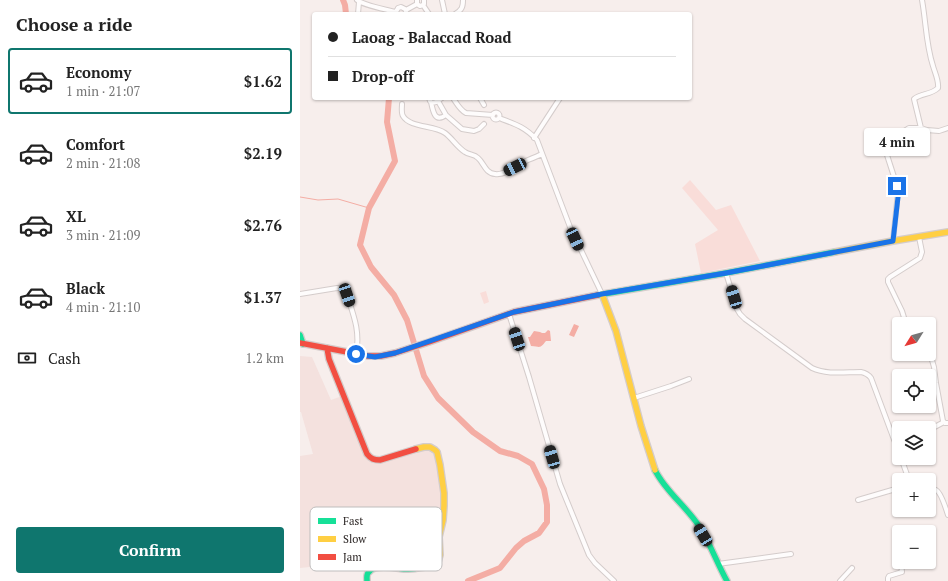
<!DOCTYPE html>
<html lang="en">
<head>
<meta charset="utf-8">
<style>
  body { margin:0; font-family:"PT Serif",serif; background:#f6f6f6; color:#222; height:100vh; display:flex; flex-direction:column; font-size:15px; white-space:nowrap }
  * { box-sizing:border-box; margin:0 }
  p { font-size:13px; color:#767676 }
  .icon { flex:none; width:22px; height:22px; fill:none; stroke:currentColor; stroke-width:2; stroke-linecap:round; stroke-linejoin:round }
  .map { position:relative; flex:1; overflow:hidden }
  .panel { display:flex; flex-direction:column; background:#fff; width:300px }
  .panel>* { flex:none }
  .hud { position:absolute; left:12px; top:12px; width:380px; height:88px; border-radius:4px; box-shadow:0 1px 3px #0004; display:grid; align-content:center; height:88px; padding:0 16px; background:#fff }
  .needle { width:26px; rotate:233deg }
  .controls { position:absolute; left:592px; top:317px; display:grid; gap:8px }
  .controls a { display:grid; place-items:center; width:44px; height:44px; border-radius:4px; background:#fff; box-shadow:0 1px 3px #0004; font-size:20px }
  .end { position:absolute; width:18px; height:18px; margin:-9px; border:5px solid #1a73e8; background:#fff; box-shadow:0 0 0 2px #fff }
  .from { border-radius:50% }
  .bubble { position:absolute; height:28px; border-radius:4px; background:#fff; box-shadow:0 1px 3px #0004; font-size:13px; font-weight:700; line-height:28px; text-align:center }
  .car { position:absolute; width:12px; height:24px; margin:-12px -6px; border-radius:5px; box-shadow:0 0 3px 1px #0007; background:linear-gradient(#222 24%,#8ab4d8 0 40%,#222 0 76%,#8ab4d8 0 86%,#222 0) }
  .hud b { display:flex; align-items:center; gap:14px; height:38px; font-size:15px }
  .hud b+b { border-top:1px solid #e0e0e0 }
  .hud i { width:10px; height:10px; background:#222 }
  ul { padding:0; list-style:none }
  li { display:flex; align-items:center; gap:12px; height:66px; margin:0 8px 6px; padding:0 8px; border:2px solid transparent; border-radius:4px }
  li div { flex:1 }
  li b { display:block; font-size:15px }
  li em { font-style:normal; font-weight:700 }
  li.active { border-color:#0f766e }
  li>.icon { width:36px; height:36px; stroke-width:1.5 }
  h2 { padding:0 16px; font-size:18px; line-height:48px }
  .pay { display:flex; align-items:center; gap:10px; height:44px; padding:0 16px; font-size:15px }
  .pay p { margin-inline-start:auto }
  .action { display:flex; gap:8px; margin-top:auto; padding:8px 16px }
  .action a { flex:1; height:46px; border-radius:4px; background:#0f766e; color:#fff; font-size:16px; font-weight:700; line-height:46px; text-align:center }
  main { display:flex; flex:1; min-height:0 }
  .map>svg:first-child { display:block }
  .built { fill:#f4e1de }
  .green { fill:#f9ddd9 }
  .water { fill:#f4ada4 }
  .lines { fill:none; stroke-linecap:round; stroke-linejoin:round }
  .stream { stroke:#f4ada4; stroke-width:1 }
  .river { stroke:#f4ada4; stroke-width:6 }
  .street-casing { stroke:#d4cccb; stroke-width:6 }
  .fast-casing { stroke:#d4cccb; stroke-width:8 }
  .slow-casing { stroke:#d4cccb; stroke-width:8 }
  .jam-casing { stroke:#d4cccb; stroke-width:8 }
  .street { stroke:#fefcfc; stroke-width:4 }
  .fast { stroke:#16e098; stroke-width:5.5 }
  .slow { stroke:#ffcf43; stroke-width:5.5 }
  .jam { stroke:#f24e42; stroke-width:5.5 }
  .route { stroke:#1a73e8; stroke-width:5 }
  .key { fill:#fff; stroke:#bfbdbd; stroke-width:1 }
  .key-label { font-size:11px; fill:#2a2423 }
</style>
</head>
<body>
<main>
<section class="panel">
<h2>Choose a ride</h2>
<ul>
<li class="active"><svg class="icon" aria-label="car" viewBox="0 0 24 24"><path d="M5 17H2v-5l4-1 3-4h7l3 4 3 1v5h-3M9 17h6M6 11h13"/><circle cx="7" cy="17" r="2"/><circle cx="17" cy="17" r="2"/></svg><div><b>Economy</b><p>1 min · 21:07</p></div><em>$1.62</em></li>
<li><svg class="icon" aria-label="car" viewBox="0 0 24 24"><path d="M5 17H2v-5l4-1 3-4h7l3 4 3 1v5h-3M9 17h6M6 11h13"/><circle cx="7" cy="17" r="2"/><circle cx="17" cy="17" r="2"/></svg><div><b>Comfort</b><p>2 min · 21:08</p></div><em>$2.19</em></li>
<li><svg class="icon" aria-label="car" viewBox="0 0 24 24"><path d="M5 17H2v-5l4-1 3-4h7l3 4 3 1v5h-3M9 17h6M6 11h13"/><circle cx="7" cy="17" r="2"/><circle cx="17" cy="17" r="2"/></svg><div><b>XL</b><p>3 min · 21:09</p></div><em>$2.76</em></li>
<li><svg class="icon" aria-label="car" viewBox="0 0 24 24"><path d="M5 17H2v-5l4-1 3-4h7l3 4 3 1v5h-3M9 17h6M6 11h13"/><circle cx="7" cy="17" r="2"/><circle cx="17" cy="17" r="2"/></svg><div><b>Black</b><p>4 min · 21:10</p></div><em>$1.37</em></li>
</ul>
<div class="pay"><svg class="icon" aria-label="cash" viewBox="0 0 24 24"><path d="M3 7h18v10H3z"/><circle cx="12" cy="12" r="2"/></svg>Cash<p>1.2 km</p></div>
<div class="action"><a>Confirm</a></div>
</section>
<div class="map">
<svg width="648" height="581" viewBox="0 0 648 581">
  <rect width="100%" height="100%" fill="#f7eeec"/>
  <!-- built -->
  <path class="built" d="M0 356 12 357 31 400 42 396 65 456 69 461 75 464 127 449H132L136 454 140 478 142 511 138 532 85 542 89 563 67 567 66 559 48 563 0 568V456L13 454 1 412H0Z"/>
  <!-- green -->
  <path class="green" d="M390 180 416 210 431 205 460 261 401 273 395 244 418 230 382 188Z
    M186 291 189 302 184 304 180 293Z"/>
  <!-- water -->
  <path class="water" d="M274 324 279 326 274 337 269 335Z
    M248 330 250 331 251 341H246C239 350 240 346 231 346L228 337H230L234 331 240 332 242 333H245Z"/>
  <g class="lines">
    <!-- stream -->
    <path class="stream" d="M0 197 18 200 38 199 69 208"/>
    <!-- river -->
    <path class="river" d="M43 0 45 5 46 14
      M89 98 87 122 95 161 69 208 60 245 71 267 94 295 107 320 124 376 138 398 173 432 200 451 218 456 232 464 244 489 247 505V522L239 533 224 541 216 548 200 568 168 581"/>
    <!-- street casing -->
    <g class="street-casing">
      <path id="street" d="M57 0C65 6 85 9 96 12
        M117 0V4L120 6 123 5 124 4V0
        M142 0 145 14
        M123 5 129 14
        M106 10 117 4
        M58 14 59 2
        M95 14 98 8 101 7 105 9 107 14
        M155 14C162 10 163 7 163 0
        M129 98 130 101 132 103 136 102 142 98
        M153 98C157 104 160 110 166 113L193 115
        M180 98 184 105
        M138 101 146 115 162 129 174 131 179 129 184 124
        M131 102C133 112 135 123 146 115
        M102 104C102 108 101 113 103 116 110 128 134 125 145 133 152 138 157 147 165 152 169 155 174 154 178 158 184 163 185 173 195 174 205 176 219 164 228 160 233 158 238 156 242 154
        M192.5 116a3.5 3.5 0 1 1 7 0a3.5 3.5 0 1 1-7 0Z
        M199 118C215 124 225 127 237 140L270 227 302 294
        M621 128 614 99C621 93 631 95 638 88 639 81 635 73 633 66 626 45 626 22 622 0
        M234 138 260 98
        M593 241 598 192 597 186 586 152V146L590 140 609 128H621L627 130 639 131 648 128
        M426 273 437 309 440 314 445 319 512 368C527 375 545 372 561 372 566 373 568 374 571 378L599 453
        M0 294 37 288C39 288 42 288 43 289 46 291 47 298 49 301 55 319 60 334 56 354
        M209 314 229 377 260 484 289 555 295 563 314 581
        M606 324 602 311 588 282V279L590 277 620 258 622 252 619 237
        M629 350 634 367 636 383 643 421 645 423H648
        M334 398 371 386 389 379
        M629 430 644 422
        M601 458 609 480
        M629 491C631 490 634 489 636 490 641 492 646 509 648 515
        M558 500 599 488
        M418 564 491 554
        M540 581 552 568
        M588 581V578L589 576 602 572 601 564"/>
    </g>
    <!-- fast casing -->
    <g class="fast-casing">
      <path id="fast" d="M298 295 426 273 535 252
        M0 335 3 344
        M355 470C365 491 386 506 399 526 410 543 417 563 427 581
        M67 581C67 577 66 574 69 572 75 563 95 568 104 569 108 569 113 569 117 568"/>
    </g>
    <!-- slow casing -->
    <g class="slow-casing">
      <path id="slow" d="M535 252 593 241 648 232
        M302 294 316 331 341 426 355 470
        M116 449 124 447H130L135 450 137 452 140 465 144 493V506L143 520 139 537 140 555 138 562 133 566 117 568"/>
    </g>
    <!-- jam casing -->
    <g class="jam-casing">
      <path id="jam" d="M0 343 68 356H81L95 353 129 342 214 312 298 295
        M27 348 29 359 67 454C71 459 74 460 80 460L116 449"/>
    </g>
    <!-- street -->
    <use href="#street" class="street"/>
    <!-- fast -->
    <use href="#fast" class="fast"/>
    <!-- slow -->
    <use href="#slow" class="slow"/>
    <!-- jam -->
    <use href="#jam" class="jam"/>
  </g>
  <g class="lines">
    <!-- route -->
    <path class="route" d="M56 354 75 357 95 353 214 312 302 294 426 273 593 241 598 197 597 186"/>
  </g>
  <!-- legend -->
  <rect x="10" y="507" width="132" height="64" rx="6" class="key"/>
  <rect x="18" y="518" width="18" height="6" fill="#16e098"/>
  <rect x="18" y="536" width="18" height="6" fill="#ffcf43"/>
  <rect x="18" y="554" width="18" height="6" fill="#f24e42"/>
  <g class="key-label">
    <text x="43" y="525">Fast</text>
    <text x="43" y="543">Slow</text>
    <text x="43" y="561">Jam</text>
  </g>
</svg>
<div class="controls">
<a><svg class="needle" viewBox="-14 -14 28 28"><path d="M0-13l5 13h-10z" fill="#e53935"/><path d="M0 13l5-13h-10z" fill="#767676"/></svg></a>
<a><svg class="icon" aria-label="locate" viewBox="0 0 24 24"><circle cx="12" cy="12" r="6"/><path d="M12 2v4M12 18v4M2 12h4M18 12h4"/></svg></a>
<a><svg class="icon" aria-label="layers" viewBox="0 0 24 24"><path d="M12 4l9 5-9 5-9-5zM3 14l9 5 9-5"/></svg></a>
<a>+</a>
<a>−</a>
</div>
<i class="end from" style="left:56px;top:354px"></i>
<i class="end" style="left:597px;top:186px"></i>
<div class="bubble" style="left:564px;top:128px;width:66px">4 min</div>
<i class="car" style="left:215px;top:167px;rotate:244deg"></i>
<i class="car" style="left:275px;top:239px;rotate:155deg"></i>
<i class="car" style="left:47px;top:295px;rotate:161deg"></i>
<i class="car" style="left:434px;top:297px;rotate:343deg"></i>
<i class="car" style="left:217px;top:339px;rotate:342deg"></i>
<i class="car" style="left:252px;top:457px;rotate:344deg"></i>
<i class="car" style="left:403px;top:535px;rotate:329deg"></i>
<div class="hud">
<b><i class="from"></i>Laoag - Balaccad Road</b>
<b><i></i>Drop-off</b>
</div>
</div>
</main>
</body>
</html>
